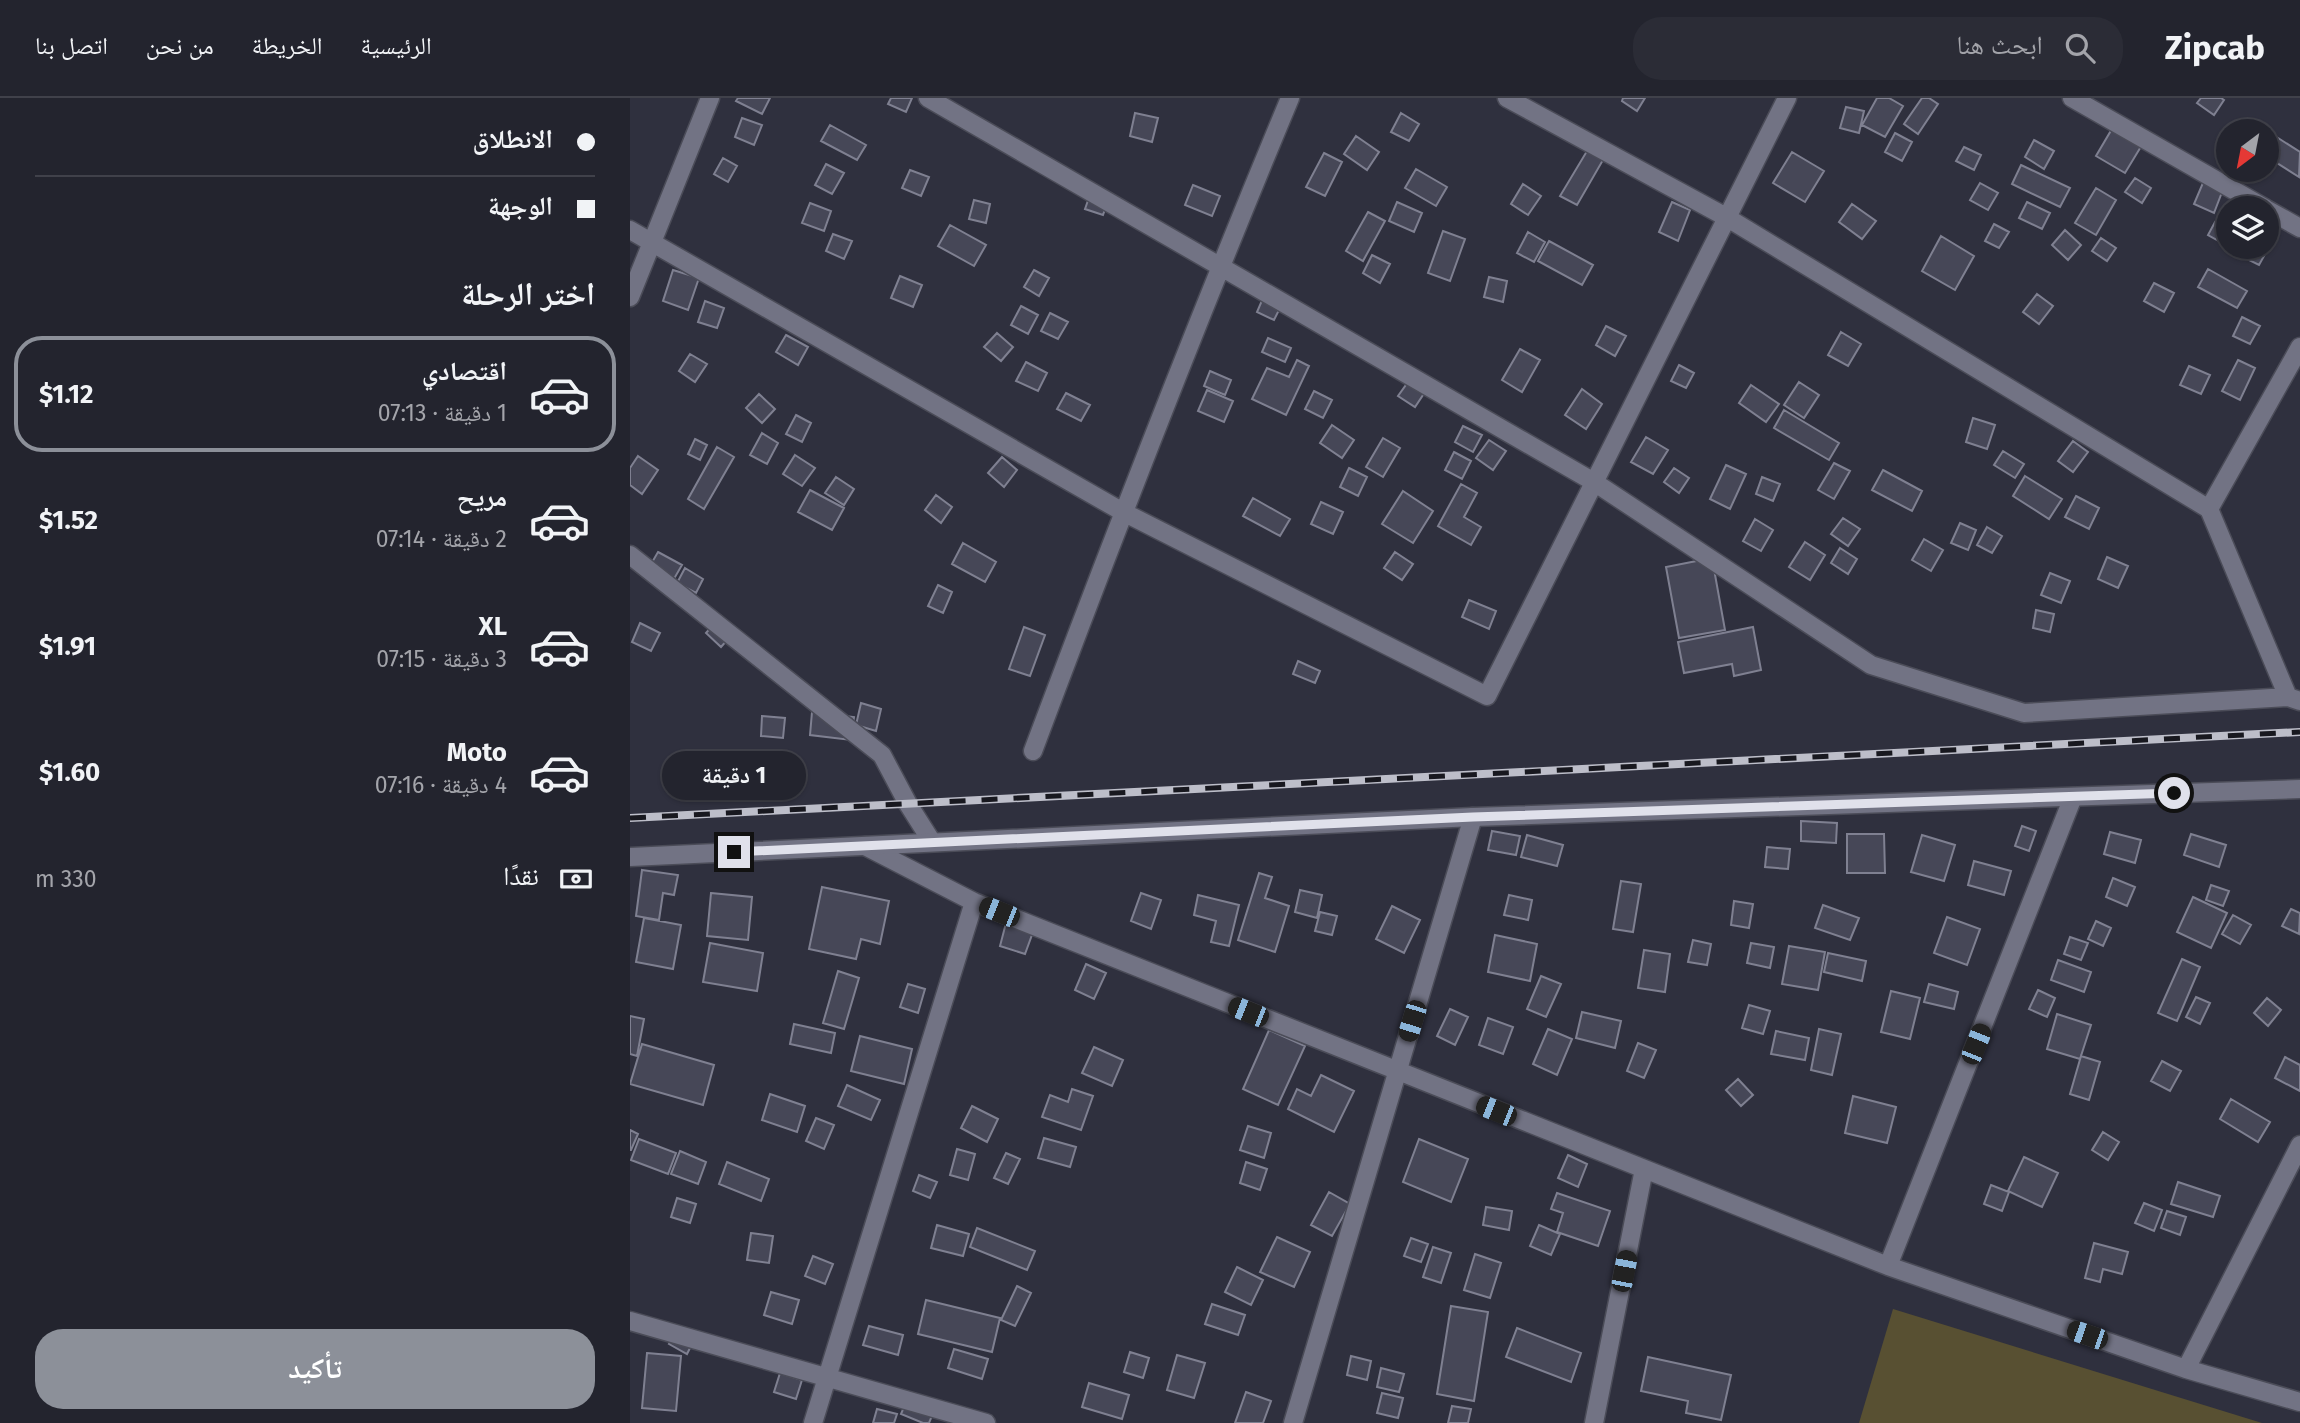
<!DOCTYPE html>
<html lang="ar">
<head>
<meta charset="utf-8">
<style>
  body { margin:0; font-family:"Fira Sans","Noto Naskh Arabic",sans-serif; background:#2b2c36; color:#f1f3f6; direction:rtl; height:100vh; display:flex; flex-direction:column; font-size:26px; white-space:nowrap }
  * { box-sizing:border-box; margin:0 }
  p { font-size:23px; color:#a3a4aa }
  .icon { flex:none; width:38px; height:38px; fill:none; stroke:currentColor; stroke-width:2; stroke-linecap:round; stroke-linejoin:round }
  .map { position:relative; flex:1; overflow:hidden; direction:ltr }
  .sheet { display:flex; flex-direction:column; background:#23242e; width:630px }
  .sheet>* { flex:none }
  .top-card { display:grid; align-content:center; height:154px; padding:0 35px; background:#23242e }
  .needle { width:46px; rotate:212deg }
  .fabs { position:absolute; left:1586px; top:21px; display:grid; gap:14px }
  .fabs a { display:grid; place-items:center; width:63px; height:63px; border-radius:50%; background:#23242e; box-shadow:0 2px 5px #0004,0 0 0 2px #40414a; font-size:35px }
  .end { position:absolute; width:32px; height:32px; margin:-16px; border:9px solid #e0e1eb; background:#111; box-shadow:0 0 0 4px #111 }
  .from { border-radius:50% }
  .bubble { position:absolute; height:49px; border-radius:24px; background:#23242e; box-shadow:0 2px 5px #0004,0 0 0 2px #40414a; font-size:23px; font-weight:700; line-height:49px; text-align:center; direction:rtl }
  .car { position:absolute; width:21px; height:42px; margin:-21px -10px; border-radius:9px; box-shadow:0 0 5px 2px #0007; background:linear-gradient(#222 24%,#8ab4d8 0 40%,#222 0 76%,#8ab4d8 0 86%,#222 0) }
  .top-card b { display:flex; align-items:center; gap:24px; height:66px; font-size:26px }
  .top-card b+b { border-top:2px solid #40414a }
  .top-card i { width:18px; height:18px; background:#f1f3f6 }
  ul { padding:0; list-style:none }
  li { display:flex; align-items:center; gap:21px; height:116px; margin:0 14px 10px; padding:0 21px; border:4px solid transparent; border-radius:28px }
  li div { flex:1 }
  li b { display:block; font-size:26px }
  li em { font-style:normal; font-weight:700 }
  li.selected { border-color:#8c9099 }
  li>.icon { width:63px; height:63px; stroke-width:1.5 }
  h2 { padding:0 35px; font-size:32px; line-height:84px }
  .pay { display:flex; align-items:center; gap:18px; height:77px; padding:0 35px; font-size:26px }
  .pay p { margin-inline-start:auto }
  .primary-button { display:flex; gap:14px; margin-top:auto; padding:14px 35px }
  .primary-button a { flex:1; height:80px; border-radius:28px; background:#8c9099; color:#fff; font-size:28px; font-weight:700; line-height:80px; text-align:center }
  header { display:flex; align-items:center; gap:42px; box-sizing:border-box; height:98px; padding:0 35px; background:#23242e; border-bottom:2px solid #40414a }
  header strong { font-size:33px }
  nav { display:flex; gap:38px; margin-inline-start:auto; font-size:24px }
  .search { width:490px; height:63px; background:#2b2c36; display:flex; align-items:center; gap:18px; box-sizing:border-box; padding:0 24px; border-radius:28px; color:#a3a4aa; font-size:26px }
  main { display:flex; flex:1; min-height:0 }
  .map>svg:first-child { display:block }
  .green { fill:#585032 }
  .building { fill:#464757; stroke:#7f8091; stroke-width:2 }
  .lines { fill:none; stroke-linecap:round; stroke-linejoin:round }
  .minor-casing { stroke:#4b4c58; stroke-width:21 }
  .tertiary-casing { stroke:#4b4c58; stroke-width:21 }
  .minor { stroke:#727384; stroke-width:18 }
  .tertiary { stroke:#727384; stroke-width:18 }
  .rail-casing { stroke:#bdbec9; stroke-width:8 }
  .rail { stroke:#18181f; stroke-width:5; stroke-dasharray:16; stroke-linecap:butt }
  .route { stroke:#e0e1eb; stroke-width:9 }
</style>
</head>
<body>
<header>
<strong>Zipcab</strong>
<div class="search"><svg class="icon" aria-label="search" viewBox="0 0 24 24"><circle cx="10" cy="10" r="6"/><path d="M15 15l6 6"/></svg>ابحث هنا</div>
<nav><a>الرئيسية</a><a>الخريطة</a><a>من نحن</a><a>اتصل بنا</a></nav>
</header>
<main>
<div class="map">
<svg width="1670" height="1325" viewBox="0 0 1670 1325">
  <rect width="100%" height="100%" fill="#2f303e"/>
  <!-- green -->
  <path class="green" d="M1263 1211 1632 1325H1229Z"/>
  <!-- building -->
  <path class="building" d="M108 0H140L132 16 106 3Z
    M261 0H282L276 14 258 6Z
    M993 0H1015L1007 13 992 3Z
    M1247 0H1259L1273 8 1255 39 1232 27Z
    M1292 0H1299L1308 6 1288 36 1274 26Z
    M1571 0H1591L1594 2 1584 17 1567 5Z
    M1216 9 1234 13 1229 35 1210 30Z
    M505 15 528 20 522 44 500 38Z
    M771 15 789 26 779 43 761 34Z
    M1489 19 1518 37 1495 75 1466 58Z
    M112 20 132 27 124 47 105 39Z
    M200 27 236 47 227 62 191 43Z
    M1265 35 1282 44 1272 63 1255 54Z
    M726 38 749 54 737 72 714 56Z
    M1645 38 1670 54 1669 79 1636 58V51Z
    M1404 42 1424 53 1414 71 1395 59Z
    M1334 49 1351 57 1344 72 1326 63Z
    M957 53 973 62 947 107 930 98Z
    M1162 54 1194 73 1175 104 1143 85Z
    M694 55 712 64 695 98 676 89Z
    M93 60 107 68 98 84 84 76Z
    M196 66 214 75 202 96 185 87Z
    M1391 67 1440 90 1430 109 1382 86Z
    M786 71 817 89 806 108 775 90Z
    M280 72 299 79 291 98 272 90Z
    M1578 73 1597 81 1584 115 1564 106Z
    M1505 80 1521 90 1512 105 1495 94Z
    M1350 85 1368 95 1358 112 1340 102Z
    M893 86 911 98 898 117 881 106Z
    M563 87 590 98 582 118 555 107Z
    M1466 90 1486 102 1466 137 1445 125Z
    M462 91 480 97 473 117 455 111Z
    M344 102 360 106 356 125 339 121Z
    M767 104 792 115 784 134 759 123Z
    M1042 104 1060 112 1048 143 1029 134Z
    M1397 104 1420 115 1412 131 1389 120Z
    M180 105 201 113 194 133 172 125Z
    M1222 106 1246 123 1232 141 1209 124Z
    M738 114 755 123 733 163 716 153Z
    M1585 124 1598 131 1596 147 1578 137Z
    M1364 126 1379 134 1369 150 1355 143Z
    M320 127 356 147 344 168 308 148Z
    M1435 132 1451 147 1438 162 1422 147Z
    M813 133 835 141 820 183 798 175Z
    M898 134 915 144 904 164 887 155Z
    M203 136 222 143 214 161 196 153Z
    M1311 138 1344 158 1325 192 1292 173Z
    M1471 140 1486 150 1477 163 1462 153Z
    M919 143 963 167 952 187 908 163Z
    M1636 148 1639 149 1629 167 1603 154 1606 149Z
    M742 157 760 166 750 185 733 175Z
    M1578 171 1617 193 1607 210 1568 189Z
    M43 172 69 180 58 212 33 203Z
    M404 172 419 180 409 198 394 189Z
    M270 178 292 187 283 209 261 200Z
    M859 179 877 183 873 204 854 199Z
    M1524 185 1544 195 1534 214 1514 203Z
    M636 193 654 202 644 222 627 214Z
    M1407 196 1423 208 1409 226 1393 214Z
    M75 203 94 210 87 230 68 224Z
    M391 208 408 217 398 236 381 227Z
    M420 215 438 224 428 241 411 233Z
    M1612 219 1630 228 1620 246 1603 238Z
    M976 228 996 238 985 258 966 247Z
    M1211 234 1231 246 1218 268 1198 257Z
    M367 235 383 249 371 263 354 249Z
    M156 237 178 249 168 267 146 254Z
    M638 240 661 250 655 264 632 254Z
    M890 251 910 262 892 294 872 282Z
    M60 256 77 266 65 284 49 273Z
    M667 262 679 268 656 317 622 301 637 270 659 279Z
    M1608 262 1625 270 1610 302 1592 293Z
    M396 264 417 275 408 293 386 283Z
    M1049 267 1064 275 1056 290 1041 283Z
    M1559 268 1580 277 1571 296 1550 287Z
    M580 273 601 282 595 297 574 288Z
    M781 280 797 291 785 309 768 298Z
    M1169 284 1189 297 1174 320 1154 307Z
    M1121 287 1149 306 1136 324 1109 305Z
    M952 291 972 306 956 331 935 317Z
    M577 292 603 303 594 324 568 313Z
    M684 293 702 302 693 320 675 311Z
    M436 295 460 307 451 323 427 311Z
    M129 296 145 311 132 325 116 310Z
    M1154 312 1209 345 1199 362 1144 330Z
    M166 317 181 325 172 344 156 336Z
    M1343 320 1365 327 1357 351 1336 344Z
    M702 327 724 342 712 360 690 345Z
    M833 328 852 337 843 354 825 344Z
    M132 335 148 345 137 366 120 357Z
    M1016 339 1038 352 1023 376 1001 364Z
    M753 340 770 350 753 379 736 369Z
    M65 341 77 347 70 362 58 356Z
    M859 342 876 353 863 372 846 360Z
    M1443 343 1458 354 1443 374 1428 363Z
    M87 349 104 359 74 411 58 401Z
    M1373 353 1394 366 1385 380 1364 367Z
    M824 354 841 363 832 381 815 372Z
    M165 357 185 370 172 388 153 376Z
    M8 358 28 372 12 396 0 387V370Z
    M372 359 387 372 374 389 358 375Z
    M1204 365 1220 373 1204 401 1188 392Z
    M1096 367 1116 376 1100 411 1080 401Z
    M719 370 737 379 728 398 710 389Z
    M1044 370 1059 380 1049 395 1034 384Z
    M1253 372 1292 393 1282 413 1242 392Z
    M1395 378 1432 401 1419 421 1383 398Z
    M206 379 224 391 214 407 195 395Z
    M1132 379 1150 386 1143 403 1126 396Z
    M831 386 847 395 834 419 851 429 841 447 808 428Z
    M180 392 214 410 202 432 168 414Z
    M773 393 803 413 783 445 752 426Z
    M306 397 322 409 311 425 295 412Z
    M1446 398 1469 410 1459 431 1435 419Z
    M623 400 660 421 650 438 613 418Z
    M691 404 713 414 703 436 681 426Z
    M1213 420 1230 431 1218 448 1201 436Z
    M1125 421 1143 432 1131 453 1113 443Z
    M1330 425 1346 432 1338 452 1321 445Z
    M1357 429 1372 438 1362 455 1347 447Z
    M1294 441 1313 452 1301 473 1282 462Z
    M1175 444 1195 457 1180 482 1159 469Z
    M333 445 366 464 355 484 322 466Z
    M1210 450 1227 461 1218 476 1201 465Z
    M28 454 52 467 41 486 17 473Z
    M765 454 783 466 772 482 754 470Z
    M1477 459 1498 468 1488 490 1468 481Z
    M1082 460 1095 532 1049 540 1036 469Z
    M55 470 73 481 66 495 47 485Z
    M1420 475 1440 483 1431 505 1411 497Z
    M308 487 322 494 313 515 298 508Z
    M839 502 866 513 859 531 832 519Z
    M1406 512 1424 516 1420 534 1403 530Z
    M91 518 106 532 91 549 76 535Z
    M10 525 30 535 21 553 2 544Z
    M394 529 415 537 400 578 379 571Z
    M1123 529 1131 572 1104 578 1102 566 1054 575 1048 544Z
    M668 563 690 573 685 585 663 576Z
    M231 605 251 611 246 633 226 627Z
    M182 614 224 619 221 642 180 637Z
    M132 618 155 620 153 640 131 638Z
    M1171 723 1207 725 1206 745 1171 743Z
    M1392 728 1406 733 1399 753 1385 748Z
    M862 733 890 738 886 757 858 752Z
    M1480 734 1511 742 1505 765 1474 756Z
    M1217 736H1254L1255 775H1217Z
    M1561 736 1596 747 1589 769 1554 757Z
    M897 737 933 747 927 768 891 759Z
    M1292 737 1325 747 1314 783 1281 774Z
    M1137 749 1160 751 1158 771 1135 769Z
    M1344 763 1381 773 1374 797 1338 787Z
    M12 772 48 777 44 797 33 795 29 822 6 818Z
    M629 775 642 779 635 800 659 808 645 854 608 842Z
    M1483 780 1505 789 1497 808 1476 799Z
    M991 783 1011 786 1003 834 983 831Z
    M1581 787 1599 793 1593 808 1576 802Z
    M192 789 259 803 250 846 231 841 226 861 179 851Z
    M670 792 692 797 687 820 665 814Z
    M81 795 122 799 118 842 77 838Z
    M511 795 531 802 521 831 501 823Z
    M568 797 609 807 599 848 581 844 586 823 564 817Z
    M879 797 902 802 898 822 874 817Z
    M1563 799 1597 815 1581 850 1547 834Z
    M1104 803 1123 806 1119 830 1101 827Z
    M1193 807 1229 820 1220 842 1185 830Z
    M762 808 790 822 774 855 746 841Z
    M1661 811 1670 815 1669 836 1652 828Z
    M690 814 707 818 702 837 685 833Z
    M1603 817 1621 827 1610 846 1592 836Z
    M1317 819 1350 831 1337 867 1304 855Z
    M14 820 51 827 43 871 6 864Z
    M1466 823 1481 830 1473 848 1458 841Z
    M376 825 403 834 395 856 370 848Z
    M865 837 907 846 900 883 858 874Z
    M1440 839 1458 845 1451 862 1434 856Z
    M1063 842 1081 846 1077 867 1058 864Z
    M80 845 133 855 127 893 73 884Z
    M1121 845 1144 849 1140 870 1117 865Z
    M1159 848 1195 854 1188 892 1152 886Z
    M1014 852 1040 856 1035 894 1008 890Z
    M1198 855 1236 863 1232 883 1194 874Z
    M1552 861 1570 869 1547 923 1528 915Z
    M1428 862 1461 874 1454 894 1421 882Z
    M456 866 476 875 464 901 445 892Z
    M208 873 229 880 214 931 193 925Z
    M911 878 931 886 916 919 897 911Z
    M278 886 295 891 288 915 270 909Z
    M1299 886 1328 894 1324 911 1294 904Z
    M1408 892 1425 900 1417 919 1399 911Z
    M1261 893 1290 900 1280 941 1251 934Z
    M1566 899 1580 905 1570 926 1556 919Z
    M1637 900 1651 912 1638 928 1624 915Z
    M1119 907 1140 913 1133 936 1112 930Z
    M820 911 838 919 825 947 807 938Z
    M952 914 991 923 985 950 946 940Z
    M1427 916 1461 927 1450 961 1417 951Z
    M0 918 14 921 7 958 0 956Z
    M858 920 883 929 873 956 849 947Z
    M164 926 205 935 201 955 160 946Z
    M918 931 942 941 927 977 903 966Z
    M1189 931 1211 936 1202 977 1181 972Z
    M639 932 675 948 648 1007 613 991Z
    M1146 933 1179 940 1175 962 1141 956Z
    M230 938 282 951 274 986 221 973Z
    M1008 945 1026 952 1014 980 997 973Z
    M12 946 84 967 73 1007 0 986Z
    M464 949 493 962 482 988 452 975Z
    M1451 958 1470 964 1459 1002 1440 996Z
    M1655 959 1670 967V993L1645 980Z
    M1532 963 1551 973 1540 993 1521 983Z
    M691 977 724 993 704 1034 658 1011 667 991 681 998Z
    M1108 981 1123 997 1111 1008 1096 992Z
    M217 987 250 1002 241 1022 208 1008Z
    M442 991 463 998 451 1032 412 1019 420 997 438 1004Z
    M140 996 175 1008 167 1034 132 1022Z
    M1223 998 1266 1009 1257 1045 1215 1035Z
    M1601 1001 1640 1024 1628 1044 1590 1021Z
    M342 1008 368 1021 357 1044 331 1030Z
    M186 1020 204 1027 194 1051 176 1043Z
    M618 1028 641 1035 634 1060 610 1052Z
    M0 1032 8 1036 1 1052H0Z
    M1473 1034 1489 1044 1478 1062 1462 1052Z
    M414 1040 446 1049 440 1069 408 1060Z
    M9 1041 46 1055 38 1076 1 1062Z
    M789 1041 838 1061 821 1104 773 1084Z
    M327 1051 345 1056 338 1082 320 1077Z
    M50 1053 76 1064 68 1086 41 1076Z
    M376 1055 390 1061 378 1086 364 1080Z
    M938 1057 957 1066 948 1089 928 1080Z
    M1394 1059 1428 1075 1412 1109 1378 1093Z
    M97 1064 139 1081 131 1103 89 1086Z
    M616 1064 637 1071 630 1092 610 1085Z
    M289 1077 307 1084 300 1100 283 1093Z
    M1548 1084 1590 1098 1583 1119 1541 1106Z
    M1361 1087 1379 1094 1372 1113 1354 1106Z
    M699 1094 720 1106 702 1138 681 1127Z
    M927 1095 980 1113 968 1148 927 1134 933 1115 921 1111Z
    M47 1100 66 1106 60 1125 41 1119Z
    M1514 1105 1532 1112 1524 1133 1505 1125Z
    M856 1109 882 1113 879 1132 853 1127Z
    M1537 1113 1556 1119 1550 1137 1531 1130Z
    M307 1127 339 1136 333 1158 301 1150Z
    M909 1127 930 1136 921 1157 900 1148Z
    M347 1130 405 1153 397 1172 340 1149Z
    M121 1135 143 1138 139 1165 117 1162Z
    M647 1139 680 1154 664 1189 630 1174Z
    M781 1140 798 1146 791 1164 774 1158Z
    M1464 1145 1498 1154 1492 1176 1473 1171 1470 1184 1455 1180Z
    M803 1149 821 1155 811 1185 793 1179Z
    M845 1156 871 1165 860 1200 834 1192Z
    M183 1158 203 1166 195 1186 175 1178Z
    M607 1169 633 1182 621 1207 595 1194Z
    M387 1188 401 1195 385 1228 371 1222Z
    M141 1194 169 1202 162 1226 134 1217Z
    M296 1202 370 1220 362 1254 288 1236Z
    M582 1206 615 1217 608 1237 575 1226Z
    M821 1208 858 1214 844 1303 807 1296Z
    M239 1228 273 1237 268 1257 233 1247Z
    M887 1230 951 1255 941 1284 876 1259Z
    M46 1235 63 1244 57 1256 39 1246Z
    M324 1251 358 1261 352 1281 318 1270Z
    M500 1254 519 1260 513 1280 494 1274Z
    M17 1255 51 1258 46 1313 12 1310Z
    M547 1257 575 1265 564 1300 537 1292Z
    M721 1258 741 1263 737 1282 717 1277Z
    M1018 1259 1101 1277 1091 1322 1056 1315 1058 1303 1011 1293Z
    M751 1270 774 1276 769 1294 747 1289Z
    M150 1275 172 1282 166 1301 144 1294Z
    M459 1285 499 1297 492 1321 452 1309Z
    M616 1294 641 1303 633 1325H605Z
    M752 1295 773 1300 768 1320 747 1315Z
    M277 1302 304 1313 299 1325H293L271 1316Z
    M822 1308 841 1311 838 1325H818Z
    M247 1311 267 1316 264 1325H243Z"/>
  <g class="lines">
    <!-- minor casing -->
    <g class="minor-casing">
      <path id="minor" d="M298 0 964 384 1241 567 1394 615 1658 599
        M877 0 1096 119 1579 411
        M1442 0 1635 110
        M1636 111 1670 130
        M0 132 493 414 857 598 1157 0
        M0 199 80 0
        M1670 249 1579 411 1658 599 1670 603
        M0 457 252 657 278 706 302 744
        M403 653C485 434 570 216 660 0
        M235 748 344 804 1258 1168 1556 1271 1670 1304
        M1258 1168 1443 699
        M0 1223 356 1325
        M1556 1271 1670 1047
        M183 1325 344 804
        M663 1325 843 719
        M964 1325 1014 1071"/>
    </g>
    <!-- tertiary casing -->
    <g class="tertiary-casing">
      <path id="tertiary" d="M0 759 843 719 1670 691"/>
    </g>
    <!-- minor -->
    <use href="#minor" class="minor"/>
    <!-- tertiary -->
    <use href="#tertiary" class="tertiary"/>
    <!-- rail casing -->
    <g class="rail-casing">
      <path id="rail" d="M0 720 1670 634"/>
    </g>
    <!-- rail -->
    <use href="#rail" class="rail"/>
  </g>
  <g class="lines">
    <!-- route -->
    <path class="route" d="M104 754 843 719 1544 695"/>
  </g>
</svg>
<div class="fabs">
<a><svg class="needle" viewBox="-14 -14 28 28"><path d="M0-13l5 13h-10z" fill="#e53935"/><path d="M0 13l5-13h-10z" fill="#a3a4aa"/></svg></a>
<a><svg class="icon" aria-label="layers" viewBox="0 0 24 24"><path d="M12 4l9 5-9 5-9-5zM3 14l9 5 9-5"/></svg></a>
</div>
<i class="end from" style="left:1544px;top:695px"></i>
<i class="end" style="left:104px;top:754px"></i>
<div class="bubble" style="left:32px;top:653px;width:144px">1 دقيقة</div>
<i class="car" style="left:369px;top:814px;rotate:292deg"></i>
<i class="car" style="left:618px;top:914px;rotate:292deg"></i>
<i class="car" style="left:782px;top:923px;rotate:197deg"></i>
<i class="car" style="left:1346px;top:946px;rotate:22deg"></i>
<i class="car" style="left:866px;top:1013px;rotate:292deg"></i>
<i class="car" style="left:994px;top:1173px;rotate:11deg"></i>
<i class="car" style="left:1457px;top:1237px;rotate:289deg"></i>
</div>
<section class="sheet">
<div class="top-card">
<b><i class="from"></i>الانطلاق</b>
<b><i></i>الوجهة</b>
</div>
<h2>اختر الرحلة</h2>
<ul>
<li class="selected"><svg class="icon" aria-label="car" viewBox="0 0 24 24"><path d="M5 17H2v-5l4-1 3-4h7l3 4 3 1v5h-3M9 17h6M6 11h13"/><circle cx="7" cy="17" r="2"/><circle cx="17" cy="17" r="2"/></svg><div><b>اقتصادي</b><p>1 دقيقة · 07:13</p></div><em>$1.12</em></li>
<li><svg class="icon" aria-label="car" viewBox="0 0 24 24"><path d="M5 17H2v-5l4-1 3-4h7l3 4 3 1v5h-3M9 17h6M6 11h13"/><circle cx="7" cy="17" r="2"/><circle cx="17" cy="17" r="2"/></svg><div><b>مريح</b><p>2 دقيقة · 07:14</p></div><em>$1.52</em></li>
<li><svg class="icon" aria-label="car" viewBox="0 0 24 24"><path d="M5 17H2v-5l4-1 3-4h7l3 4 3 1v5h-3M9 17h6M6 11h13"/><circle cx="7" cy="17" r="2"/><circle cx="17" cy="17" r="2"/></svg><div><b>XL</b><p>3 دقيقة · 07:15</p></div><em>$1.91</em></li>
<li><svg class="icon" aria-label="car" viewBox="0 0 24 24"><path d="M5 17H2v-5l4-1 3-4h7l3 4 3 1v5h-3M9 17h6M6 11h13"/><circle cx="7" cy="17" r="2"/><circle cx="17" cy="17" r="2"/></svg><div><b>Moto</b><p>4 دقيقة · 07:16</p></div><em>$1.60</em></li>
</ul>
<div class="pay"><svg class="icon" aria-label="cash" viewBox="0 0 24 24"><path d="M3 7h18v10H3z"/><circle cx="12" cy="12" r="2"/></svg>نقدًا<p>330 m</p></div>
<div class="primary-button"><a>تأكيد</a></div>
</section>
</main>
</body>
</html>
